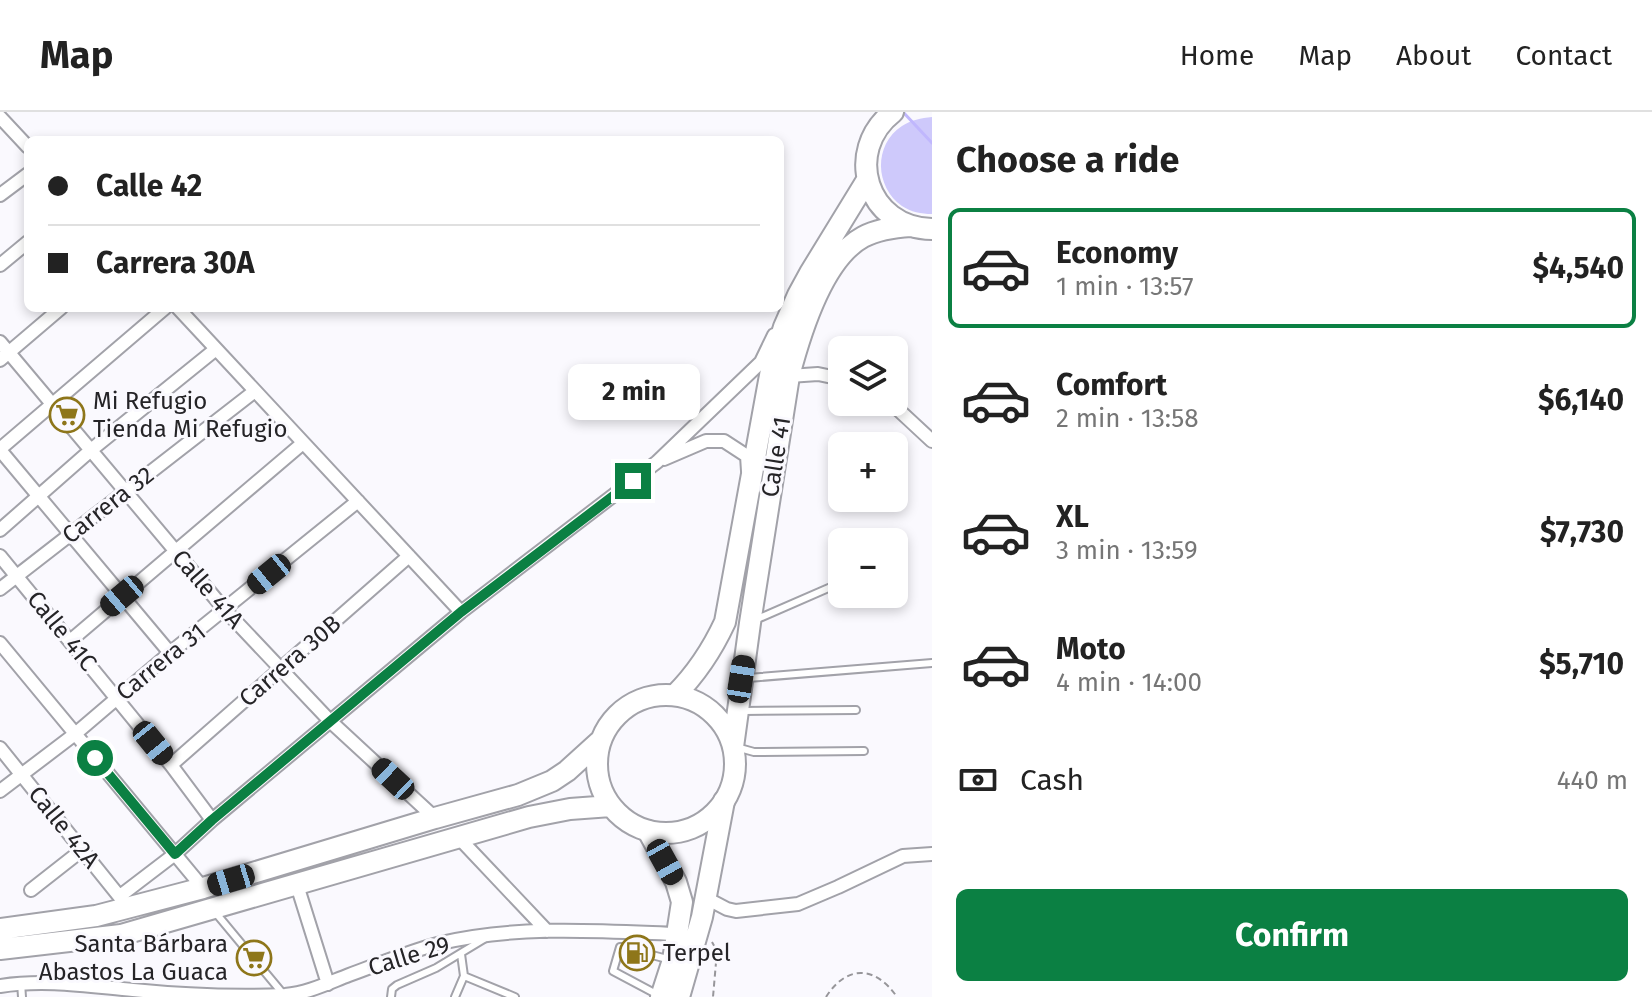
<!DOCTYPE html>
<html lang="en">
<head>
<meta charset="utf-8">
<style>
  body { margin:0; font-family:"Fira Sans",sans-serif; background:#f6f6f6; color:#222; height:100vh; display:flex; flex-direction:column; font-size:30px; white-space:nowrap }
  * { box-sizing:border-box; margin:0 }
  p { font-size:26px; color:#767676 }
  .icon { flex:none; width:44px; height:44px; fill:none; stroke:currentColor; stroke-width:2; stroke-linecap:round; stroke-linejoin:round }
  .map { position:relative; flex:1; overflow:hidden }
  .panel { display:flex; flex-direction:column; background:#fff; width:720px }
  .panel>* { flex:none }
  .guide { position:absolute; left:24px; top:24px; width:760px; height:176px; border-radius:12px; box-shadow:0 4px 12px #0003; display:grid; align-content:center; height:176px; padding:0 24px; background:#fff }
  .controls { position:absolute; left:828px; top:224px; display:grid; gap:16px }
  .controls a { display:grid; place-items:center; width:80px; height:80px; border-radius:12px; background:#fff; box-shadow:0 4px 12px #0003; font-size:40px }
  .end { position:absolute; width:36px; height:36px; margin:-18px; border:10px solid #0b8043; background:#fff; box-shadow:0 0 0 4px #fff }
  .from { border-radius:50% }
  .bubble { position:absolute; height:56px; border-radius:12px; background:#fff; box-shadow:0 4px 12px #0003; font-size:26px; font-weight:700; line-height:56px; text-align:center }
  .car { position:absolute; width:24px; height:48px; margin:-24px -12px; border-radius:10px; box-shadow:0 0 6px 2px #0007; background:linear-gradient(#222 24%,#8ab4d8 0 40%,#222 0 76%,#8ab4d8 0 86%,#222 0) }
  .guide b { display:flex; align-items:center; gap:28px; height:76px; font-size:30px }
  .guide b+b { border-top:2px solid #e0e0e0 }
  .guide i { width:20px; height:20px; background:#222 }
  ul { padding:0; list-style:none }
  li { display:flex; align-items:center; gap:24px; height:120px; margin:0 16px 12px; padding:0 8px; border:4px solid transparent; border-radius:12px }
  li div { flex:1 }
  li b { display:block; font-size:30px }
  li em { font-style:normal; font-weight:700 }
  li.selected { border-color:#0b8043 }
  li>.icon { width:72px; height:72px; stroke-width:1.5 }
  h2 { padding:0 24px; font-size:36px; line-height:96px }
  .pay { display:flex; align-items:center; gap:20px; height:88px; padding:0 24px; font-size:30px }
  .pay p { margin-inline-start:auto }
  .button { display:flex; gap:16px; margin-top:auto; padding:16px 24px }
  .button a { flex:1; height:92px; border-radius:12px; background:#0b8043; color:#fff; font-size:32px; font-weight:700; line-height:92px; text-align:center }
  header { display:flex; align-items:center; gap:48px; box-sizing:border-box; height:112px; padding:0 40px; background:#fff; border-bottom:2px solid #e0e0e0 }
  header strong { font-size:38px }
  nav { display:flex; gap:44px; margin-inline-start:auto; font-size:28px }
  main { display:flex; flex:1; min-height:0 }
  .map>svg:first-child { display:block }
  .green { fill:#cec9fb }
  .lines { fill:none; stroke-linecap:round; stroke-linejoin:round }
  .stream { stroke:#c0b7fd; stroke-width:3 }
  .service-casing { stroke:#a2a2a9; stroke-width:10 }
  .minor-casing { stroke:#a2a2a9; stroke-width:16 }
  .primary-casing { stroke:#a2a2a9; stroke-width:24 }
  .trunk-casing { stroke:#a2a2a9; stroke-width:24 }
  .path { stroke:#97969a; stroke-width:2; stroke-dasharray:6 4; stroke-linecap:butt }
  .service { stroke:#fff; stroke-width:6 }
  .minor { stroke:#fff; stroke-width:12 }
  .primary { stroke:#fff; stroke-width:20 }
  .trunk { stroke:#fff; stroke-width:20 }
  .route { stroke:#0b8043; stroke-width:10 }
  .labels { text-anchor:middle; stroke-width:6; stroke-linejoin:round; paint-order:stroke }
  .poi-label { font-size:24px; fill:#252427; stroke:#faf9fe; text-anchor:start }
  .street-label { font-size:24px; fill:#252427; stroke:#faf9fe }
</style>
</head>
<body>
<header>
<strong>Map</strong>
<nav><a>Home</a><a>Map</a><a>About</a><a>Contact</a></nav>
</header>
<main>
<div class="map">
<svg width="932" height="885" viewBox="0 0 932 885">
  <rect width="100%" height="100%" fill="#faf9fe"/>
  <!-- green -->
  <path class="green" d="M932 5V102C921 102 911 100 902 94 875 75 873 33 902 14 911 8 921 6 932 5Z"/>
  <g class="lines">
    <!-- stream -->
    <path class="stream" d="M903 0 932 31"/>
    <!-- service casing -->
    <g class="service-casing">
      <path id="service" d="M755 508 840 471
        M748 566 932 551
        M743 599 856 598
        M736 635 754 640 864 639
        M215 800 284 883
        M623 835H620L613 859 658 883
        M652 843 671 848
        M464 864 515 885
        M21 871 22 885
        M391 885 392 877 397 873 436 856 484 827
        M455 885 464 864 461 842"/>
    </g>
    <!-- minor casing -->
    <g class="minor-casing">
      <path id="minor" d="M0 5 28 35
        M0 83 28 62
        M0 153 28 130
        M178 196 461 500
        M0 230 225 498 330 609 435 706
        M0 248 61 196
        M789 264 818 262 842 267
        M890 290 932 329
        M0 337 165 196
        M0 338 170 541
        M664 347 706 329H724L747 344 748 359
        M0 418 91 338 216 237
        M0 444 171 653 212 708
        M0 477 255 279
        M70 529 303 331
        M0 531 203 776
        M0 636 123 789
        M171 653 409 444
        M0 679 75 622 170 541 358 389
        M459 726 547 819
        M297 773 328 872
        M31 778 82 738
        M120 784 175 742 212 708 461 500 657 350 761 250 774 223
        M706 786 727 797 736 799 798 792 838 775 903 744 932 742
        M0 874C45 867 88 874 133 878 183 883 235 885 285 883 308 881 328 871 349 863 379 852 410 839 441 831 518 813 599 819 678 822"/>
    </g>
    <!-- primary casing -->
    <g class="primary-casing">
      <path id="primary" d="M648 719 676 770 682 790 673 848 661 885
        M679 885 702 805 724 689"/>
    </g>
    <!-- trunk casing -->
    <g class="trunk-casing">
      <path id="trunk" d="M893 0C843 39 867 116 932 117
        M597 652a69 69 0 1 1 138 0a69 69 0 1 1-138 0Z
        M675 583C697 561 712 538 725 510L771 258 784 215 798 183 810 161 867 68
        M733 635 750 511 789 264C800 222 822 147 863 125 878 117 894 115 911 114
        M0 817 96 804 203 776 435 706 518 683 552 669 567 659 599 630
        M0 837 121 823 529 705 570 697 611 694"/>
    </g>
    <!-- path -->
    <path class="path" d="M712 830 717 839 713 885
      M826 885C847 852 876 854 897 885"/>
    <!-- service -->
    <use href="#service" class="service"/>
    <!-- minor -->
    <use href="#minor" class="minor"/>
    <!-- primary -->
    <use href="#primary" class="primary"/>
    <!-- trunk -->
    <use href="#trunk" class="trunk"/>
  </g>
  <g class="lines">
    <!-- route -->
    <path class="route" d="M95 646 175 742 212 708 461 500 633 369"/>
  </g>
  <!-- icons -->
  <defs>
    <g id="supermarket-ring" transform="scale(1.8)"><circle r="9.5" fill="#faf9fe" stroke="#8e761a" stroke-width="1.5"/><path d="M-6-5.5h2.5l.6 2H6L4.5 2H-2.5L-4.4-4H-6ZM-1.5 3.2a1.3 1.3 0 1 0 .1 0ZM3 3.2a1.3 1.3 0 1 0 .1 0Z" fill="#8e761a"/></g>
    <g id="fuel-ring" transform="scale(1.8)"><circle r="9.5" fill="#faf9fe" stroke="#8e761a" stroke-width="1.5"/><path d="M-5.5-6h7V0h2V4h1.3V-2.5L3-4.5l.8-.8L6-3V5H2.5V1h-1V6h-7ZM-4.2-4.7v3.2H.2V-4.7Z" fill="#8e761a"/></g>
  </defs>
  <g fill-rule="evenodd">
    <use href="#supermarket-ring" x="67" y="303"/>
    <use href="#fuel-ring" x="637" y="841"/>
    <use href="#supermarket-ring" x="254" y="846"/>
  </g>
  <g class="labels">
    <!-- poi labels -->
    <g class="poi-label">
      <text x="93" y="297">Mi Refugio<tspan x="93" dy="28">Tienda Mi Refugio</tspan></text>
      <text x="228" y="840" text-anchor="end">Santa Bárbara<tspan x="228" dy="28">Abastos La Guaca</tspan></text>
      <text x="663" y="849">Terpel</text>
    </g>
    <!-- street labels -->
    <g class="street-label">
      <text transform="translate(776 345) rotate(-81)" y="8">Calle 41</text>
      <text transform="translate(108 393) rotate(-38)" y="8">Carrera 32</text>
      <text transform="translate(208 477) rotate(49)" y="8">Calle 41A</text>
      <text transform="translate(62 519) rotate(51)" y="8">Calle 41C</text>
      <text transform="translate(290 549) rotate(-41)" y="8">Carrera 30B</text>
      <text transform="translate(161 550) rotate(-39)" y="8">Carrera 31</text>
      <text transform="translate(64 715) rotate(51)" y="8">Calle 42A</text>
      <text transform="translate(409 844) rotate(-17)" y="8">Calle 29</text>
    </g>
  </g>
</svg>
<div class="controls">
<a><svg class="icon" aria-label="layers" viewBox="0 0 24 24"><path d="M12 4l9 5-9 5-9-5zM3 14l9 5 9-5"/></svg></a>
<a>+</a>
<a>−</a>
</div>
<i class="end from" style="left:95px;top:646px"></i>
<i class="end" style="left:633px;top:369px"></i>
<div class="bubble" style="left:568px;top:252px;width:132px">2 min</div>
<i class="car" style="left:269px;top:462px;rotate:231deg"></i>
<i class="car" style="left:122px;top:484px;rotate:230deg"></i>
<i class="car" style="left:741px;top:567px;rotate:9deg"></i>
<i class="car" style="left:153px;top:631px;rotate:141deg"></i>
<i class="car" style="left:393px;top:667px;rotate:313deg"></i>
<i class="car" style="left:665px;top:750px;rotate:151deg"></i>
<i class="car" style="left:231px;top:768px;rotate:253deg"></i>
<div class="guide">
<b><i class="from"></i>Calle 42</b>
<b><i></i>Carrera 30A</b>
</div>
</div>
<section class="panel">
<h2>Choose a ride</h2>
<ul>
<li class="selected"><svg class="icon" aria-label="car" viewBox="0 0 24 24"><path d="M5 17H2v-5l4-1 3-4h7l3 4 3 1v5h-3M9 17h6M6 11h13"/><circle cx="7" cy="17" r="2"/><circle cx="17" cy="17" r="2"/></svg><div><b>Economy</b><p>1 min · 13:57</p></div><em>$4,540</em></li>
<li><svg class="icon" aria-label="car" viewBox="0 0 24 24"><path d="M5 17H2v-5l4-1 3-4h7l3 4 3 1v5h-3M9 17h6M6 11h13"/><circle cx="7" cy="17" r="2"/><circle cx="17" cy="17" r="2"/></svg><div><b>Comfort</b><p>2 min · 13:58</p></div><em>$6,140</em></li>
<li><svg class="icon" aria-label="car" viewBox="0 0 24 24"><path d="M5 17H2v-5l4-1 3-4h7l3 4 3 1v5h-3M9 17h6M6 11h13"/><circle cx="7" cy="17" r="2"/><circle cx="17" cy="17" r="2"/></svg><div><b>XL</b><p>3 min · 13:59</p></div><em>$7,730</em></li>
<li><svg class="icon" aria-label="car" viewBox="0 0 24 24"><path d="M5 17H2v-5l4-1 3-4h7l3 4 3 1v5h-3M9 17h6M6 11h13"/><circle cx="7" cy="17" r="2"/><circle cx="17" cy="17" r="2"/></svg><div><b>Moto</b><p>4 min · 14:00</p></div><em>$5,710</em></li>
</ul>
<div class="pay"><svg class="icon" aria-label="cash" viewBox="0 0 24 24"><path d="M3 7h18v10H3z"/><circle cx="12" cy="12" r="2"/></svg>Cash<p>440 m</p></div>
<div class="button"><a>Confirm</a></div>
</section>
</main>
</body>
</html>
